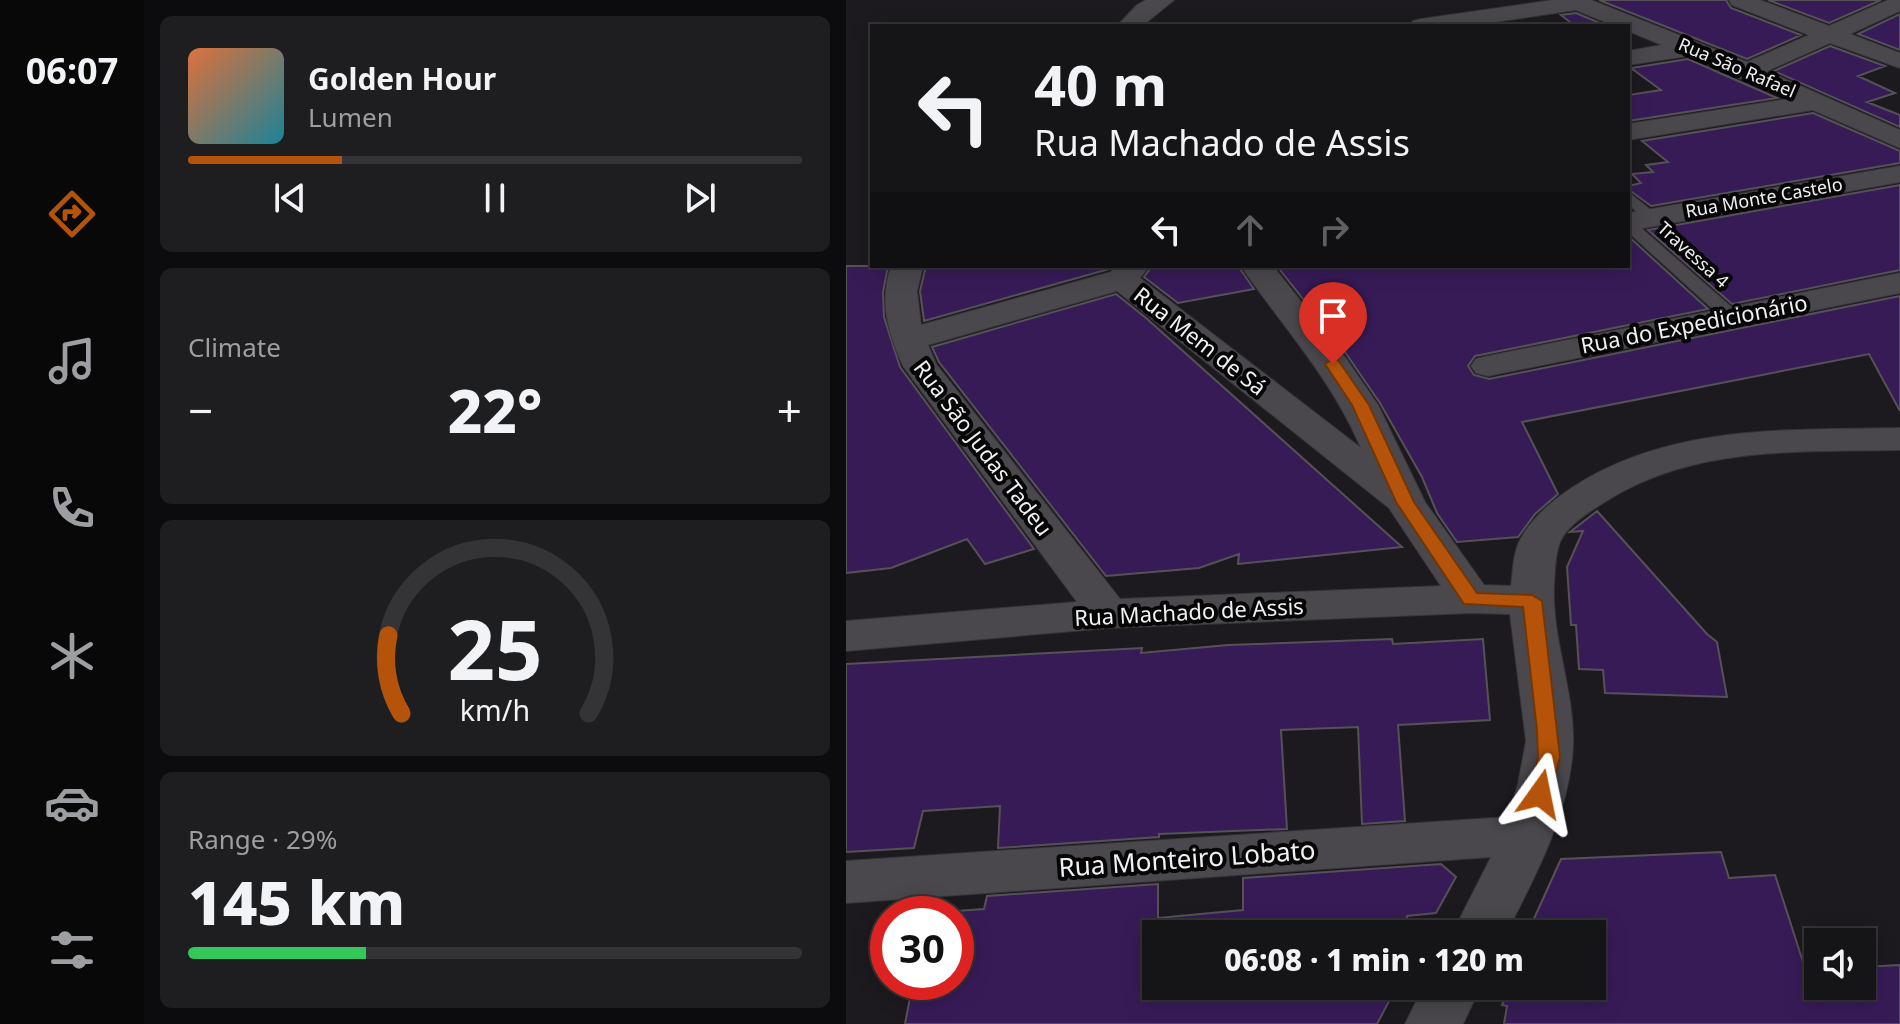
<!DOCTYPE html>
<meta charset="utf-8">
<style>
:root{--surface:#151417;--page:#1e1d20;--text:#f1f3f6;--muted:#9d9ea1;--line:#343336;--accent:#b45309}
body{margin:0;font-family:"Noto Sans",sans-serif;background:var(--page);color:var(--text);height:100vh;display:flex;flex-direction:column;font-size:30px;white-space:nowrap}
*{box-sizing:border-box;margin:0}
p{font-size:26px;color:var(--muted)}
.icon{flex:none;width:44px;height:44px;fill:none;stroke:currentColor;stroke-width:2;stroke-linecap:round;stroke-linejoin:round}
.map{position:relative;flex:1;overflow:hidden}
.sheet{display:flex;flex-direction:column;gap:16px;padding:16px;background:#0c0b0d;width:702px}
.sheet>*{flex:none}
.hud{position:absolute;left:24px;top:24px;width:760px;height:244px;border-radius:0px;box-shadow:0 4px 20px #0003,0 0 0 2px var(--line);background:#151417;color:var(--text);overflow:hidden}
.controls{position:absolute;left:958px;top:928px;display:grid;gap:16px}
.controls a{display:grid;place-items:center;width:72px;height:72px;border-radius:0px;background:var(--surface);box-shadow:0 4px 20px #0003,0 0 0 2px var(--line);font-size:40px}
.speed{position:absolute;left:24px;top:896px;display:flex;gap:16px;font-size:40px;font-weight:700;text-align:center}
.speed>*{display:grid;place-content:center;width:104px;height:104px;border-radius:50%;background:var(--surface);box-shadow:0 4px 20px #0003,0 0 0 2px var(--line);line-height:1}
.speed .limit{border:12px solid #d22;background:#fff;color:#111}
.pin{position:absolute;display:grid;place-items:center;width:68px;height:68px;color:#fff;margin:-82px -34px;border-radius:50% 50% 50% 0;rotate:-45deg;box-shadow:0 0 8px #0007}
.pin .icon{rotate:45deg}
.me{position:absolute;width:88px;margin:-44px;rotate:12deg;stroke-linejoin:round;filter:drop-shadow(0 0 6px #0008)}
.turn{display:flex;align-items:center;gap:28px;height:168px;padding:0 32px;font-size:36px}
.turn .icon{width:104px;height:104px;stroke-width:2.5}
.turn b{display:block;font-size:56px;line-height:68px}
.lanes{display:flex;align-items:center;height:76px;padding:0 32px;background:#0003;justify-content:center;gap:40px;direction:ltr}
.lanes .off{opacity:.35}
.big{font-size:60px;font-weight:800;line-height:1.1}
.sheet .card{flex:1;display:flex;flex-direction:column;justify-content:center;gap:12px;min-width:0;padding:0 28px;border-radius:12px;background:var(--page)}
.sheet .dial{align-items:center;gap:0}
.dial svg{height:208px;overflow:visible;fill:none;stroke:var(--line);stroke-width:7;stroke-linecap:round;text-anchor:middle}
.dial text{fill:var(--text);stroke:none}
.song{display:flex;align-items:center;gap:24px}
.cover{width:96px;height:96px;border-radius:12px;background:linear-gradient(135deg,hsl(20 70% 55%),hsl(190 70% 35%))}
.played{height:8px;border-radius:4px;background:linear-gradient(90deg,var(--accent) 25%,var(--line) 25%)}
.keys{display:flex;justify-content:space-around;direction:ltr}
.heat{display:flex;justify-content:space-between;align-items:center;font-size:44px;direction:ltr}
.charge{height:12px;border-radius:6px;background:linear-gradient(90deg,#34c759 29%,var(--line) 0)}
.trip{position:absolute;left:296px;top:920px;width:464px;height:80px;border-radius:0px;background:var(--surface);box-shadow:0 4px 20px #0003,0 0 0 2px var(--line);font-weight:800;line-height:80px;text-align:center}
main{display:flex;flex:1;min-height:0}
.tab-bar{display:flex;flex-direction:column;width:144px;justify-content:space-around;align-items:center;background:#080809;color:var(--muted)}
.tab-bar .icon{width:56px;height:56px}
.tab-bar .current{color:var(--accent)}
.tab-bar b{font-size:36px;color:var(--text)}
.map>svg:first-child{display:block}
.building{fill:#371b57;stroke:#545257;stroke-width:2}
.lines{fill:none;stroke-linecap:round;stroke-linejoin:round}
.service-casing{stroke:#353438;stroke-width:2}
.minor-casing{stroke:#353438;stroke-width:2}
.service{fill:#4a484d;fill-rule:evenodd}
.minor{fill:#4a484d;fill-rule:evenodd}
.route{fill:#b45309;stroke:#753606;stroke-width:2}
.labels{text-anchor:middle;stroke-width:8;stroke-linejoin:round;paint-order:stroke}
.far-street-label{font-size:18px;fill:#f0eff2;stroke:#060607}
.street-label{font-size:22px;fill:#f0eff2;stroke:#060607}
.near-street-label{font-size:26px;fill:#f0eff2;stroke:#060607}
</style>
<main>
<nav class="tab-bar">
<b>06:07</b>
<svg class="icon current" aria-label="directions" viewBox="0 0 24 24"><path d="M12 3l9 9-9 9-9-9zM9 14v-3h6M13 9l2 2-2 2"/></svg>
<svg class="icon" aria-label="music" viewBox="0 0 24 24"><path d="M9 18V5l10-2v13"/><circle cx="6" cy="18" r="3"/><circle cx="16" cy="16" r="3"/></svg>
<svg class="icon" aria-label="phone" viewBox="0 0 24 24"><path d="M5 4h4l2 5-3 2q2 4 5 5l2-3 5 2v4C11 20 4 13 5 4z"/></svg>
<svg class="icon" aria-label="climate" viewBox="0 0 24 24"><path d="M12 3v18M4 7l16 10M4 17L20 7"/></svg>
<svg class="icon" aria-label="car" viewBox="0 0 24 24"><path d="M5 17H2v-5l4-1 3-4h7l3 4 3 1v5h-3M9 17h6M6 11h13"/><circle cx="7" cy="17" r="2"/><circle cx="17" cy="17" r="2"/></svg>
<svg class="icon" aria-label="filters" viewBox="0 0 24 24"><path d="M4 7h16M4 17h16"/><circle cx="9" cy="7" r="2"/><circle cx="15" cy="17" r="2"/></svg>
</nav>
<section class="sheet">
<div class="card">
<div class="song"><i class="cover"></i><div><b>Golden Hour</b><p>Lumen</p></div></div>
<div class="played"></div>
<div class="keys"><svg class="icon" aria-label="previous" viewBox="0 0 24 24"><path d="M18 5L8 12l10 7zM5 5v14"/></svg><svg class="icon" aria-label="pause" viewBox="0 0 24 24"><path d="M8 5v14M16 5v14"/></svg><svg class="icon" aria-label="next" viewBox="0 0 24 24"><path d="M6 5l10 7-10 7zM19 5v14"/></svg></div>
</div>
<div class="card"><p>Climate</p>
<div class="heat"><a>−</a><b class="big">22°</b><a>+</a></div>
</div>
<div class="card dial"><svg viewBox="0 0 100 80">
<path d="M14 69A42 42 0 1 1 86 69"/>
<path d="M14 69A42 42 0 0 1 9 39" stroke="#b45309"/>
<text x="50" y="56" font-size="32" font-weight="700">25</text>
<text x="50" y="72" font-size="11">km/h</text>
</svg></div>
<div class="card"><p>Range · 29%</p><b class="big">145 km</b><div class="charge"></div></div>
</section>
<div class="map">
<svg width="1054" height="1024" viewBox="0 0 1054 1024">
<rect width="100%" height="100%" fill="#1c1a1f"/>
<!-- building -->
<path class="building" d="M753,0H880L885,8L955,35L901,59Z
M922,0H1035L983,23Z
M730,13L761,26H729L715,15Z
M1054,14V50L1012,34Z
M984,46L1039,66L1012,76L1049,93L1021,102L1054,115V127L928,71Z
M842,59L931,98L782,121V95L815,90L785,68Z
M967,113L1054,151V163L805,206L782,189V186L795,183L786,174L807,172L800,165L822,162L796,141Z
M1054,185V270L886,304L802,230Z
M782,236L862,309L629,356L622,366L628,375L643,379L1054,296V411L1023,354L676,422L712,494L689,514L672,537L611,542L591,513L576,477L534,403L501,355L431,266H782Z
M0,266H42L37,292L38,317L54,367L188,549L139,564L121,539L45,568L0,573Z
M80,266H266L263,269L78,321L74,291Z
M306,266H392L408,289L332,303L298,277Z
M270,294L300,318L556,547L392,564L393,554L353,568L260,576L93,362L86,347Z
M751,511L861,634L871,642L881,697L759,693L757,670L733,669L730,625H725L721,567L737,531L724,532Z
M546,639L547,644L637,639L644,720L552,725L559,821L516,824L512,727L435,730L441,829L313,834V837L152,848L154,806L77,811L68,848L0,852V664L296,648L295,653L382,645Z
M875,852L883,878L929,875L958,965H972V986H1016V967L1054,965V1024H658L661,1006L656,1005L664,986H746V934H681L715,859Z
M595,864L610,877L590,913L561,916V934H310V986H551L531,1024H59L67,982H110V911L138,909L141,896L312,884V918L397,910V878Z"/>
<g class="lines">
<!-- service casing -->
<g class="service-casing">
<path id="service" d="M782,192L811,215V221H801L782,204Z
M782,219L787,221L891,312L893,316L891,320H879L782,232Z"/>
</g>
<!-- minor casing -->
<g class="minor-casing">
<path id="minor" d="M300,0H328L296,26H271L291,5Z
M707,0H745L901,62L963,35L886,5L883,0H914L983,26L1042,0H1054V11L1004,34L1054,53V68L984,43L921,71L1054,130V148L967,110L782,140V124L942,99L842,56L782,65V51L816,45L782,31V26H769L730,10L622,26H563L567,21L575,19Z
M1054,166V182L782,231V213Z
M45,266H77L71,291L75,325L265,272L270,266H303L294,278L515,448C483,375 439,330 395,266H427L499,357L532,405L579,502L638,585L665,586C667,571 667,552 675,538C687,517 707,500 727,487C824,424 943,430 1054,428V450C951,452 843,445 754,505C740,514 721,526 714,542C709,555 709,571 708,584C705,643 733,700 726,759C719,822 688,878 660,934H606L645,857L0,903V861L662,817L672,784L680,741L664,614L625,613L262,628L0,651V621L231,602L57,366C42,333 33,302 45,266ZM271,291L543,508L595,586L274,599L90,364L82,345Z
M1054,273V293L642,376L630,373L625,366L630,359L642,356Z
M578,986H635L617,1024H559Z"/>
</g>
<!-- service -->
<use href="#service" class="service"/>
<!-- minor -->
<use href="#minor" class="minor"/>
</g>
<!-- route -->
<path class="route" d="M487,359L492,360L523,405L568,502L631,593L686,595L696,601L714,757L702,800L694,803L686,800L683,794L692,757L691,730L677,607L618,604L550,502L506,405L479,364Z"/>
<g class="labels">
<!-- far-street labels -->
<g class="far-street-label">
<text transform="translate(891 68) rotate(23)" y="6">Rua São Rafael</text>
<text transform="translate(918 198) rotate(-10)" y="6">Rua Monte Castelo</text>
<text transform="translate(847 255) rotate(42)" y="6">Travessa 4</text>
</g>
<!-- street labels -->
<g class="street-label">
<text transform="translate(848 324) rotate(-11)" y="8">Rua do Expedicionário</text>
<text transform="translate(354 341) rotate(38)" y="8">Rua Mem de Sá</text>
<text transform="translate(137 448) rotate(53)" y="8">Rua São Judas Tadeu</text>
<text transform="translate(343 612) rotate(-3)" y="8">Rua Machado de Assis</text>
</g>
<!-- near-street labels -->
<g class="near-street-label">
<text transform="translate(341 859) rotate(-4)" y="9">Rua Monteiro Lobato</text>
</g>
</g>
</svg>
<div class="controls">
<a><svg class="icon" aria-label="sound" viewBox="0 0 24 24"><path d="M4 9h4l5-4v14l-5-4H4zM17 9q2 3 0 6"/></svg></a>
</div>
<div class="speed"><div class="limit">30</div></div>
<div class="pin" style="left:487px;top:364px;background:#d93025"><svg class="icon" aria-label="arrive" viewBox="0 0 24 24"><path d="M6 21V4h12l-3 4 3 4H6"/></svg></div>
<svg class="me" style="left:694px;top:794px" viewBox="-20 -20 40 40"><path d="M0-17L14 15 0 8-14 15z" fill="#b45309" stroke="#fff" stroke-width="4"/></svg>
<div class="trip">06:08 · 1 min · 120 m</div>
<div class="hud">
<div class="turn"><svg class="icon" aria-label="left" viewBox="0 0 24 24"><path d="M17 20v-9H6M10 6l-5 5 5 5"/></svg><div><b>40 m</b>Rua Machado de Assis</div></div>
<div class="lanes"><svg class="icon" aria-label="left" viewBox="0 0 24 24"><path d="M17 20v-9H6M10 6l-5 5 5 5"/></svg><svg class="icon off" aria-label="ahead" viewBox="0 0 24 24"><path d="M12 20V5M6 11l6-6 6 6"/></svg><svg class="icon off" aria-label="right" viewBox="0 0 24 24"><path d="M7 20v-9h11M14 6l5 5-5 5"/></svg></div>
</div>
</div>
</main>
